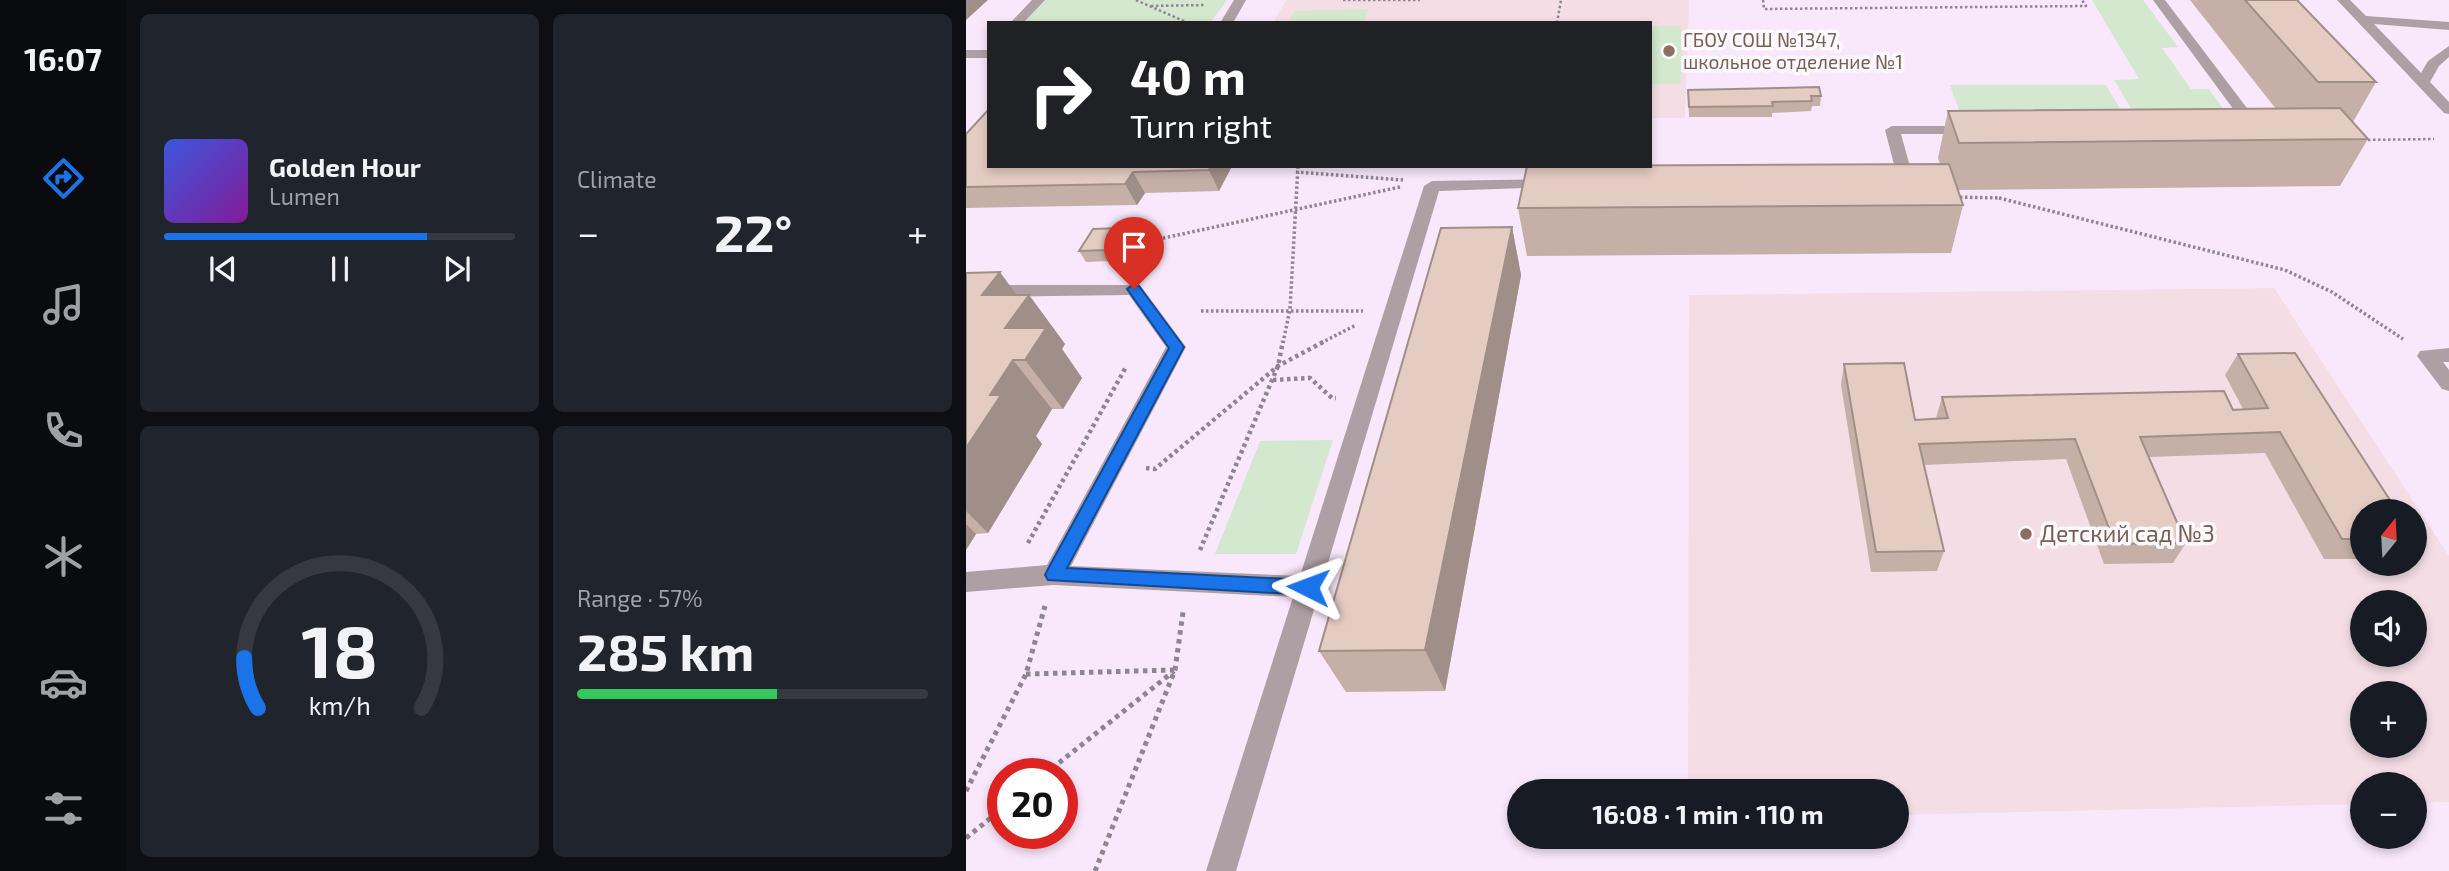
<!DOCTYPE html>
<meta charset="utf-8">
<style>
:root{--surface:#171b24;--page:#20242c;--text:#f1f3f6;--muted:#9ea1a6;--line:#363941;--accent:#1a73e8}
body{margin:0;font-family:"Exo 2",sans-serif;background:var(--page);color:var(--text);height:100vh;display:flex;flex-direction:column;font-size:26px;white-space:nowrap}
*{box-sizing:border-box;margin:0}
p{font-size:23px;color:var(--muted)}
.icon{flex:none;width:38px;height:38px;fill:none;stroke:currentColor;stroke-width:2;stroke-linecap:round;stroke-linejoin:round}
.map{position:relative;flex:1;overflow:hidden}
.details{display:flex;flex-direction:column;gap:14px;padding:14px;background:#0d0f14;width:840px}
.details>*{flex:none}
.top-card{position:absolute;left:21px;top:21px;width:665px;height:147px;border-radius:0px;box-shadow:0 4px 10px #0003;background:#202124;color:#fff;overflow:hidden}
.needle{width:46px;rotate:18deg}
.tools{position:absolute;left:1384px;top:499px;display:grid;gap:14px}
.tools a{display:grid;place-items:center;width:77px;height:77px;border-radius:50%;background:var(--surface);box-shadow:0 4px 10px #0003;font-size:35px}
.speed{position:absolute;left:21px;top:758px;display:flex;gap:14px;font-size:35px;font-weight:700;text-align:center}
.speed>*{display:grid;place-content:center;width:91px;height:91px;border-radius:50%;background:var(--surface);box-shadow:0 4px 10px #0003;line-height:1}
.speed .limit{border:10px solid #d22;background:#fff;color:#111}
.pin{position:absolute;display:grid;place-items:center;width:60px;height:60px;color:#fff;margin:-72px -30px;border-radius:50% 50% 50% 0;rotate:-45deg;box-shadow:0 0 7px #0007}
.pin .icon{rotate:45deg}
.me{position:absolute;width:77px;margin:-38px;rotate:273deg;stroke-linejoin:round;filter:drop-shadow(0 0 5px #0008)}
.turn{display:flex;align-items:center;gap:24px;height:147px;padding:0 28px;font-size:32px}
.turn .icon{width:91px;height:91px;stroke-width:2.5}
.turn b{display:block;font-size:49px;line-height:60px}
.big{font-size:52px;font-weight:700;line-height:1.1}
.details .widget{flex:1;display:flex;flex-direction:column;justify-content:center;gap:10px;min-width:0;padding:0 24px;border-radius:10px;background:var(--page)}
.details .dial{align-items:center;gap:0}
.dial svg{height:182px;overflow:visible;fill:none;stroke:var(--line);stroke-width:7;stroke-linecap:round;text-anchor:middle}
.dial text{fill:var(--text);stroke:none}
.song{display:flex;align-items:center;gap:21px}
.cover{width:84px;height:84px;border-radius:10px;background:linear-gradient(135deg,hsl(230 70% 55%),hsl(290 70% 35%))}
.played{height:7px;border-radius:4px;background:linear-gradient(90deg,var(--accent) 75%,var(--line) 75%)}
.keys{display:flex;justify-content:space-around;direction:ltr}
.heat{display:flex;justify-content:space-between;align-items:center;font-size:38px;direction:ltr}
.charge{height:10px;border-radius:5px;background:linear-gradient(90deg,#34c759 57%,var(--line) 0)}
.details .tiles{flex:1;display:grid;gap:14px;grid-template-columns:repeat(2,1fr)}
.trip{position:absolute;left:541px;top:779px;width:402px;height:70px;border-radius:35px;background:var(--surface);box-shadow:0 4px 10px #0003;font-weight:700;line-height:70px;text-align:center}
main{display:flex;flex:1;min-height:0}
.menu{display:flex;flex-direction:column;width:126px;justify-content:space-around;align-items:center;background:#090b0e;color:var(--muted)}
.menu .icon{width:49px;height:49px}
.menu .selected{color:var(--accent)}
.menu b{font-size:32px;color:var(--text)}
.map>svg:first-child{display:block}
.education{fill:#f5dde6;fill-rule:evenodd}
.green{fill:#d3e8ce}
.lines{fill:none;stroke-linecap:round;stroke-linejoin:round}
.path-far3{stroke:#8f8491;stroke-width:2.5;stroke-dasharray:2.5 2.5;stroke-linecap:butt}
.path-far2{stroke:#8f8491;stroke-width:3.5;stroke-dasharray:2.5 2.5;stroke-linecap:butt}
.path-far1{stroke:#8f8491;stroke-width:4.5;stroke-dasharray:3.5 3.5;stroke-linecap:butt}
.path{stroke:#8f8491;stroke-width:5;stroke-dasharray:4.5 4.5;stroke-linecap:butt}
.minor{fill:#ae9fa4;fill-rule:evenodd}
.wall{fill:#c5afa7}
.shaded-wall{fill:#a08f88}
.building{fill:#e5ccc2;stroke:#a08f88;stroke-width:2}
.route{fill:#1a73e8;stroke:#114b97;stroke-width:2}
.education-dot{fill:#8d6e63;stroke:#fefafe;stroke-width:2.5}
.labels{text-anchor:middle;stroke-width:7;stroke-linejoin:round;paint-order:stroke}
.far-education-label{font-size:19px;fill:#785e54;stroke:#fefafe;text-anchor:start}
.education-label{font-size:23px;fill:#785e54;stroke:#fefafe;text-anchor:start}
</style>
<main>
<nav class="menu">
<b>16:07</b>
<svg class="icon selected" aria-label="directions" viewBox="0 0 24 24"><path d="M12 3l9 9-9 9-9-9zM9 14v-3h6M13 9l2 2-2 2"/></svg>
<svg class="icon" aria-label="music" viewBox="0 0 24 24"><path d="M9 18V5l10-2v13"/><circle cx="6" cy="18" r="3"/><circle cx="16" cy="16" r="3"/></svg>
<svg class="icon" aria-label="phone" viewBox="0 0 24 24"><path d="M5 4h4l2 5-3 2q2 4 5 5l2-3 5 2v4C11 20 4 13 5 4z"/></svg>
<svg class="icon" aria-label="climate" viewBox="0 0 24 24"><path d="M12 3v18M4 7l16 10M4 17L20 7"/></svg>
<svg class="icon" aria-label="car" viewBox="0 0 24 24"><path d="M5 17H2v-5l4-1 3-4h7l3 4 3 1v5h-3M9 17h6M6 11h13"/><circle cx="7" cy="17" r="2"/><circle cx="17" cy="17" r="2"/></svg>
<svg class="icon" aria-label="filters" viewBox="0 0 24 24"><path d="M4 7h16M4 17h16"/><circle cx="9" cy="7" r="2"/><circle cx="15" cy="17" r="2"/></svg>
</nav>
<section class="details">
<div class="tiles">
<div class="widget">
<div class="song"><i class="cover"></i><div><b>Golden Hour</b><p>Lumen</p></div></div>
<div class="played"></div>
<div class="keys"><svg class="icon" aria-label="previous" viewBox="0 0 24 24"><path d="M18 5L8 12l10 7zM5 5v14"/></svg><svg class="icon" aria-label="pause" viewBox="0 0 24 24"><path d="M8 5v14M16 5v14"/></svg><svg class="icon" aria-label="next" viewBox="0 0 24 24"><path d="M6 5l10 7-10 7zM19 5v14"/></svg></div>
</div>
<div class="widget"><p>Climate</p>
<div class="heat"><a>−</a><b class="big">22°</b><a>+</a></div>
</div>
<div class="widget dial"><svg viewBox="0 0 100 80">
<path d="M14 69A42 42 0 1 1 86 69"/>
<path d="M14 69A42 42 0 0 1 8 47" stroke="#1a73e8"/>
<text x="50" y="56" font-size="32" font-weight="700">18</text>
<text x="50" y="72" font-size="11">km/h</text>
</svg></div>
<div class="widget"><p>Range · 57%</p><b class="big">285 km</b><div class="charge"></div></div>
</div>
</section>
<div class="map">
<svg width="1483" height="871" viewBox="0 0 1483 871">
<rect width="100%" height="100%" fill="#f9e8fb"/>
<!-- education -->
<path class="education" d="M320,0H723L719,118H684V23H307Z
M1308,288L1483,556V802L1449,803V784H1396V804L931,815V791H722L723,295ZM1396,511H1449V564H1396ZM1396,602H1449V654H1396ZM1396,693H1449V746H1396Z"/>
<!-- green -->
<path class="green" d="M77,0H261L244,23H55Z
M1126,0H1177L1212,47L1196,48L1225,89H1243L1260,113H1168L1148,80L1173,79Z
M403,9L397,23H322L328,11Z
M684,26H715V84H684Z
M984,85H1140L1160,119H996Z
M367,440L330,554H249L294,441Z"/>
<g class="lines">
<!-- path-far3 -->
<path class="path-far3" d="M170,0L222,23
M377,0H454
M797,0L798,9L1120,6L1116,0
M185,6L240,5
M591,23L595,0
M1397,140L1468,139"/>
<!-- path-far2 -->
<path class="path-far2" d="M330,172L437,180
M989,197L1035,198
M1033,198L1319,270L1366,292L1437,339
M158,263L170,244L434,187
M235,311H397
M317,343L324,309L332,166
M355,343L390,325"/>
<!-- path-far1 -->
<path class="path-far1" d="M307,380L344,378L366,398H370
M180,468L189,469L312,366L359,341
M62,543L160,367
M234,550L312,366L317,341"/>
<!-- path -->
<path class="path" d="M60,674L208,670
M79,774L208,671
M0,791L60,674L79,606
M0,838L37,808
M129,871L209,670L217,612"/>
<!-- minor -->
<path class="minor" d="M66,0H79L57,23H44Z
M268,0H280L267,23H254Z
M1187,0H1199L1293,124L1295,127L1293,130H1280L1279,125Z
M1371,0H1384L1400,16L1483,22V30L1408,24L1455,73L1462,61L1483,46V57L1473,66L1464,82L1483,102V114L1478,113Z
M0,50H23V58H0Z
M926,126H1004L1011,130L1004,134H935L948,181L946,184L932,186L924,181L931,176L919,130Z
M585,179L593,184L591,187L473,191L270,871H240L327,597L88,585L0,592V572L81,565L200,347L163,295L0,297V285H174L220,347L105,566L334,576L458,186L466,181Z
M1483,348V362H1477L1483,370V391L1476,389L1451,356L1454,351Z"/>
</g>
<!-- wall -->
<path class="wall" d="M1224,0H1331L1410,82L1387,122L1402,139L1374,186L992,190L997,205L985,253L561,256L552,208L974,164L972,158L982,111L1310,109Z
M722,90L855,96L854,106H846L845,111L806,113V117H723Z
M0,134L23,166H266L253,191L179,193L171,205L0,208Z
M546,227L555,275L479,691L380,692L353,651Z
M154,228L160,239L147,261L120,262L113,251Z
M0,273L50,295H63L99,344L96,349L116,378L97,409H86L70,436L76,444L22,533L10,534L0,550Z
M1272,354L1396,511V559H1358L1299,453L1183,457L1220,543L1207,563L1138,564L1100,459L958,465L978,551L971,571L905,572L875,385L878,364L949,420L970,418L976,397L1277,409L1259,375Z"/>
<!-- shaded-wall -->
<path class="shaded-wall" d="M0,0H22L0,20Z
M245,166H266L253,191L243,170Z
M167,172L179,193L171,205L159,184Z
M546,227L555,275L479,691L459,650Z
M154,228L160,239L147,261L140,250Z
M34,272L57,304L63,295L99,344L96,349L116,378L97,409L59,360L16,295Z
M47,360L86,409L70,436L76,444L22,533L0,511V448L24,395Z
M0,524L10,534L0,550Z"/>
<!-- building -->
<path class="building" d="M1279,0H1331L1410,82H1352Z
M853,87L855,96H845L846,101L806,102L807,106L723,107L722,90Z
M1374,108L1402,139L993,143L982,111Z
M23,109V166H245L243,170L167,172L159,184L0,187V134Z
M983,164L997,205L552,208L561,166Z
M546,227L459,650L353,651L475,228Z
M154,228L140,250L113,251L127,229Z
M34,272L16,295H63L39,328H80L59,360H47L24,395H35L0,448V273Z
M1329,353L1431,511H1396V539H1376L1314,432L1174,437L1220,543L1149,544L1109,439L953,444L978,551L910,552L878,364L938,363L949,420L982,418L976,397L1258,391L1267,410L1302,408L1272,354Z"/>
<!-- route -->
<path class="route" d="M168,284L173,286L218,347L101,568L342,580L348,582L351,587L348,593L342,595L82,580L79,575L82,569L203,348L161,289Z"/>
<!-- markers -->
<g class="education-dot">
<circle cx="703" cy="51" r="7"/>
<circle cx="1060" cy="534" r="7"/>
</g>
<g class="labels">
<!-- far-education labels -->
<g class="far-education-label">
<text x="717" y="47">ГБОУ СОШ №1347,<tspan x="717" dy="22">школьное отделение №1</tspan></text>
</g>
<!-- education labels -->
<g class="education-label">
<text x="1074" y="542">Детский сад №3</text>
</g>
</g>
</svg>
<div class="tools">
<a><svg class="needle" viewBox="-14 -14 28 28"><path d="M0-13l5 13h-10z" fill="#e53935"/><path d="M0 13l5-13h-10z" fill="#9ea1a6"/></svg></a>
<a><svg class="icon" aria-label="sound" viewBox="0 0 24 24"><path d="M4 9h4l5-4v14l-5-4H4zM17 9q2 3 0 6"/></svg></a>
<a>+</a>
<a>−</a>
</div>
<div class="speed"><div class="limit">20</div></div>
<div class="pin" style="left:168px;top:289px;background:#d93025"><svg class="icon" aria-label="arrive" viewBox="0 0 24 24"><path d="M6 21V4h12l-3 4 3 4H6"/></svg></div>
<svg class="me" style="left:342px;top:587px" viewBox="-20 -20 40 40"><path d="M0-17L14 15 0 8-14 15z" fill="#1a73e8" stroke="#fff" stroke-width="4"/></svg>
<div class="trip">16:08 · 1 min · 110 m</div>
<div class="top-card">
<div class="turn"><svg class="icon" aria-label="right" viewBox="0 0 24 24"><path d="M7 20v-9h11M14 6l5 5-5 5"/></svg><div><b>40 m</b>Turn right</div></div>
</div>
</div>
</main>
